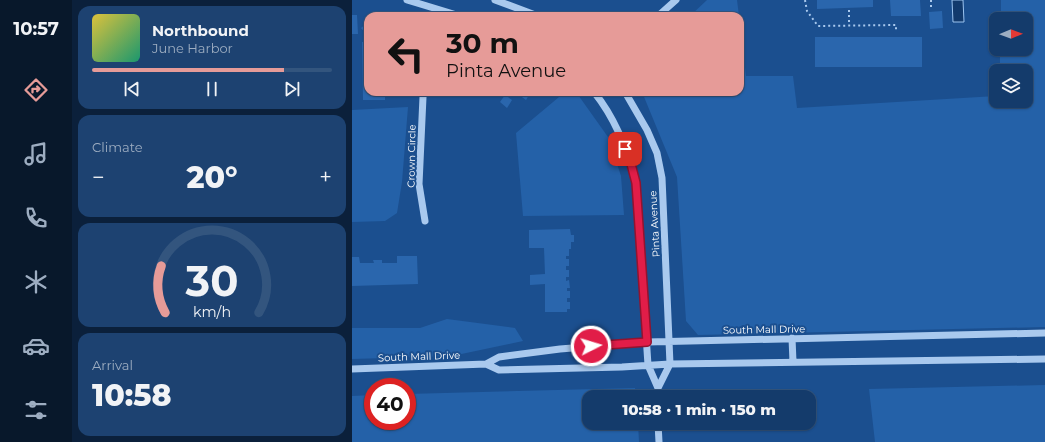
<!DOCTYPE html>
<meta charset="utf-8">
<style>
:root{--surface:#143b6b;--page:#1d4271;--text:#f1f3f6;--muted:#9dadc1;--line:#33557e;--accent:#e69b98}
body{margin:0;font-family:Montserrat,sans-serif;background:var(--page);color:var(--text);height:100vh;display:flex;flex-direction:column;font-size:15px;white-space:nowrap}
*{box-sizing:border-box;margin:0}
p{font-size:13px;color:var(--muted)}
.icon{flex:none;width:22px;height:22px;fill:none;stroke:currentColor;stroke-width:2;stroke-linecap:round;stroke-linejoin:round}
.map{position:relative;flex:1;overflow:hidden}
.sheet{display:flex;flex-direction:column;gap:6px;padding:6px;background:#0b203b;width:280px}
.sheet>*{flex:none}
.guide{position:absolute;left:12px;top:12px;width:380px;height:84px;border-radius:12px;box-shadow:0 1px 3px #0004,0 0 0 1px var(--line);background:#e69b98;color:#111;overflow:hidden}
.needle{width:26px;rotate:89deg}
.buttons{position:absolute;left:637px;top:12px;display:grid;gap:8px}
.buttons a{display:grid;place-items:center;width:44px;height:44px;border-radius:8px;background:var(--surface);box-shadow:0 1px 3px #0004,0 0 0 1px var(--line);font-size:20px}
.speed{position:absolute;left:12px;top:378px;display:flex;gap:8px;font-size:20px;font-weight:700;text-align:center}
.speed>*{display:grid;place-content:center;width:52px;height:52px;border-radius:50%;background:var(--surface);box-shadow:0 1px 3px #0004,0 0 0 1px var(--line);line-height:1}
.speed .limit{border:6px solid #d22;background:#fff;color:#111}
.pin{position:absolute;display:grid;place-items:center;width:34px;height:34px;color:#fff;margin:-17px;border-radius:8px;box-shadow:0 2px 6px #0006}
.me{position:absolute;width:44px;margin:-22px;rotate:85deg;stroke-linejoin:round;filter:drop-shadow(0 0 3px #0008)}
.turn{display:flex;align-items:center;gap:14px;height:84px;padding:0 16px;font-size:18px}
.turn .icon{width:52px;height:52px;stroke-width:2.5}
.turn b{display:block;font-size:28px;line-height:34px}
.big{font-size:30px;font-weight:800;line-height:1.1}
.sheet .tile{flex:1;display:flex;flex-direction:column;justify-content:center;gap:6px;min-width:0;padding:0 14px;border-radius:12px;background:var(--page)}
.sheet .dial{align-items:center;gap:0}
.dial svg{height:104px;overflow:visible;fill:none;stroke:var(--line);stroke-width:7;stroke-linecap:round;text-anchor:middle}
.dial text{fill:var(--text);stroke:none}
.song{display:flex;align-items:center;gap:12px}
.cover{width:48px;height:48px;border-radius:6px;background:linear-gradient(135deg,hsl(50 70% 55%),hsl(160 70% 35%))}
.played{height:4px;border-radius:2px;background:linear-gradient(90deg,var(--accent) 80%,var(--line) 80%)}
.keys{display:flex;justify-content:space-around;direction:ltr}
.heat{display:flex;justify-content:space-between;align-items:center;font-size:22px;direction:ltr}
.trip{position:absolute;left:230px;top:390px;width:234px;height:40px;border-radius:12px;background:var(--surface);box-shadow:0 1px 3px #0004,0 0 0 1px var(--line);font-weight:800;line-height:40px;text-align:center}
main{display:flex;flex:1;min-height:0}
.tabs{display:flex;flex-direction:column;width:72px;justify-content:space-around;align-items:center;background:#08182b;color:var(--muted)}
.tabs .icon{width:28px;height:28px}
.tabs .active{color:var(--accent)}
.tabs b{font-size:18px;color:var(--text)}
.map>svg:first-child{display:block}
.green{fill:#2461a8}
.water{fill:#123a6d;stroke:#9cc4f0}
.building{fill:#2a66ad}
.lines{fill:none;stroke-linecap:round;stroke-linejoin:round}
.path{stroke:#a9c9ee;stroke-width:2;stroke-dasharray:2 3;stroke-linecap:butt}
.minor{stroke:#a9c9ee;stroke-width:7}
.route-casing{stroke:#92132f;stroke-width:10}
.route{stroke:#e11d48;stroke-width:7}
.labels{text-anchor:middle;stroke-width:4;stroke-linejoin:round;paint-order:stroke}
.street-label{font-size:10px;fill:#fff;stroke:#1b4f8f}
</style>
<main>
<nav class="tabs">
<b>10:57</b>
<svg class="icon active" aria-label="directions" viewBox="0 0 24 24"><path d="M12 3l9 9-9 9-9-9zM9 14v-3h6M13 9l2 2-2 2"/></svg>
<svg class="icon" aria-label="music" viewBox="0 0 24 24"><path d="M9 18V5l10-2v13"/><circle cx="6" cy="18" r="3"/><circle cx="16" cy="16" r="3"/></svg>
<svg class="icon" aria-label="phone" viewBox="0 0 24 24"><path d="M5 4h4l2 5-3 2q2 4 5 5l2-3 5 2v4C11 20 4 13 5 4z"/></svg>
<svg class="icon" aria-label="climate" viewBox="0 0 24 24"><path d="M12 3v18M4 7l16 10M4 17L20 7"/></svg>
<svg class="icon" aria-label="car" viewBox="0 0 24 24"><path d="M5 17H2v-5l4-1 3-4h7l3 4 3 1v5h-3M9 17h6M6 11h13"/><circle cx="7" cy="17" r="2"/><circle cx="17" cy="17" r="2"/></svg>
<svg class="icon" aria-label="filters" viewBox="0 0 24 24"><path d="M4 7h16M4 17h16"/><circle cx="9" cy="7" r="2"/><circle cx="15" cy="17" r="2"/></svg>
</nav>
<section class="sheet">
<div class="tile">
<div class="song"><i class="cover"></i><div><b>Northbound</b><p>June Harbor</p></div></div>
<div class="played"></div>
<div class="keys"><svg class="icon" aria-label="previous" viewBox="0 0 24 24"><path d="M18 5L8 12l10 7zM5 5v14"/></svg><svg class="icon" aria-label="pause" viewBox="0 0 24 24"><path d="M8 5v14M16 5v14"/></svg><svg class="icon" aria-label="next" viewBox="0 0 24 24"><path d="M6 5l10 7-10 7zM19 5v14"/></svg></div>
</div>
<div class="tile"><p>Climate</p>
<div class="heat"><a>−</a><b class="big">20°</b><a>+</a></div>
</div>
<div class="tile dial"><svg viewBox="0 0 100 80">
<path d="M14 69A42 42 0 1 1 86 69"/>
<path d="M14 69A42 42 0 0 1 11 33" stroke="#e69b98"/>
<text x="50" y="56" font-size="32" font-weight="700">30</text>
<text x="50" y="72" font-size="11">km/h</text>
</svg></div>
<div class="tile"><p>Arrival</p><b class="big">10:58</b></div>
</section>
<div class="map">
<svg width="693" height="442" viewBox="0 0 693 442">
<rect width="100%" height="100%" fill="#1b4f8f"/>
<!-- green -->
<path class="green" d="M355,0H385L387,16H338Z
M649,0H693V327L346,335L334,321L325,177L290,92H388V23L394,76H441L445,108L644,96V101H674V71H648V49H674V19H649Z
M213,92H224L256,137L269,176L272,215L171,216L164,133Z
M56,107L50,182L45,213L33,221L0,222V110Z
M95,319L163,328L171,341L100,356L0,359V328H68Z
M693,385V442H523L517,389Z
M283,388L284,397H237V423H286L287,442H0V396L21,395V421H55V394Z"/>
<!-- water -->
<path class="water" d="M600,0H611L612,22H601Z"/>
<!-- building -->
<path class="building" d="M465,0H521V7L465,9Z
M538,0H568L569,16H539Z
M590,11L591,28L578,29L577,12Z
M0,15H5L6,34H0Z
M16,22V36L9,28Z
M463,37H570V67H463Z
M10,42H16V92H33V100H11Z
M163,92H179L174,100Z
M153,95L160,100L155,108L148,102Z
M218,229L219,235H222V242H219V249H217V256H214V259H217V266H214V270H217V277H214V281L217,280L218,288H215V291H218V298H215V302H218V309H215V312H193V284L178,285V275L193,274L192,248H177V230Z
M45,256H65L66,284L0,286V257H7L8,263H22L21,260H30V263H45Z"/>
<g class="lines">
<!-- path -->
<path class="path" d="M453,0L455,11L466,26L544,25V30
M579,0V9
M497,10V25"/>
<!-- minor -->
<path class="minor" d="M55,0L108,16
M143,0L186,16
M306,16L324,0
M72,92L71,97L67,184L73,221
M242,92C263,118 276,151 284,183L296,365L306,388V397
M273,92L295,130L305,153L310,178L318,364L306,388
M440,338L441,362
M134,364L147,357L208,349L295,342L693,333
M0,369L134,364L147,370L270,367L318,364L693,359
M306,423L307,442"/>
</g>
<g class="lines">
<!-- route casing -->
<g class="route-casing">
<path id="route" d="M239,346L295,342L284,183L278,160L273,149"/>
</g>
<!-- route -->
<use href="#route" class="route"/>
</g>
<g class="labels">
<!-- street labels -->
<g class="street-label">
<text transform="translate(59 156) rotate(-89)" y="4">Crown Circle</text>
<text transform="translate(302 224) rotate(-93)" y="4">Pinta Avenue</text>
<text transform="translate(412 329) rotate(-1)" y="4">South Mall Drive</text>
<text transform="translate(67 356) rotate(-2)" y="4">South Mall Drive</text>
</g>
</g>
</svg>
<div class="buttons">
<a><svg class="needle" viewBox="-14 -14 28 28"><path d="M0-13l5 13h-10z" fill="#e53935"/><path d="M0 13l5-13h-10z" fill="#9dadc1"/></svg></a>
<a><svg class="icon" aria-label="layers" viewBox="0 0 24 24"><path d="M12 4l9 5-9 5-9-5zM3 14l9 5 9-5"/></svg></a>
</div>
<div class="speed"><div class="limit">40</div></div>
<div class="pin" style="left:273px;top:149px;background:#d93025"><svg class="icon" aria-label="arrive" viewBox="0 0 24 24"><path d="M6 21V4h12l-3 4 3 4H6"/></svg></div>
<svg class="me" style="left:239px;top:346px" viewBox="-20 -20 40 40"><circle r="17" fill="#e11d48" stroke="#fff" stroke-width="3"/><path d="M0-11L8 9 0 5-8 9z" fill="#fff"/></svg>
<div class="trip">10:58 · 1 min · 150 m</div>
<div class="guide">
<div class="turn"><svg class="icon" aria-label="left" viewBox="0 0 24 24"><path d="M17 20v-9H6M10 6l-5 5 5 5"/></svg><div><b>30 m</b>Pinta Avenue</div></div>
</div>
</div>
</main>
